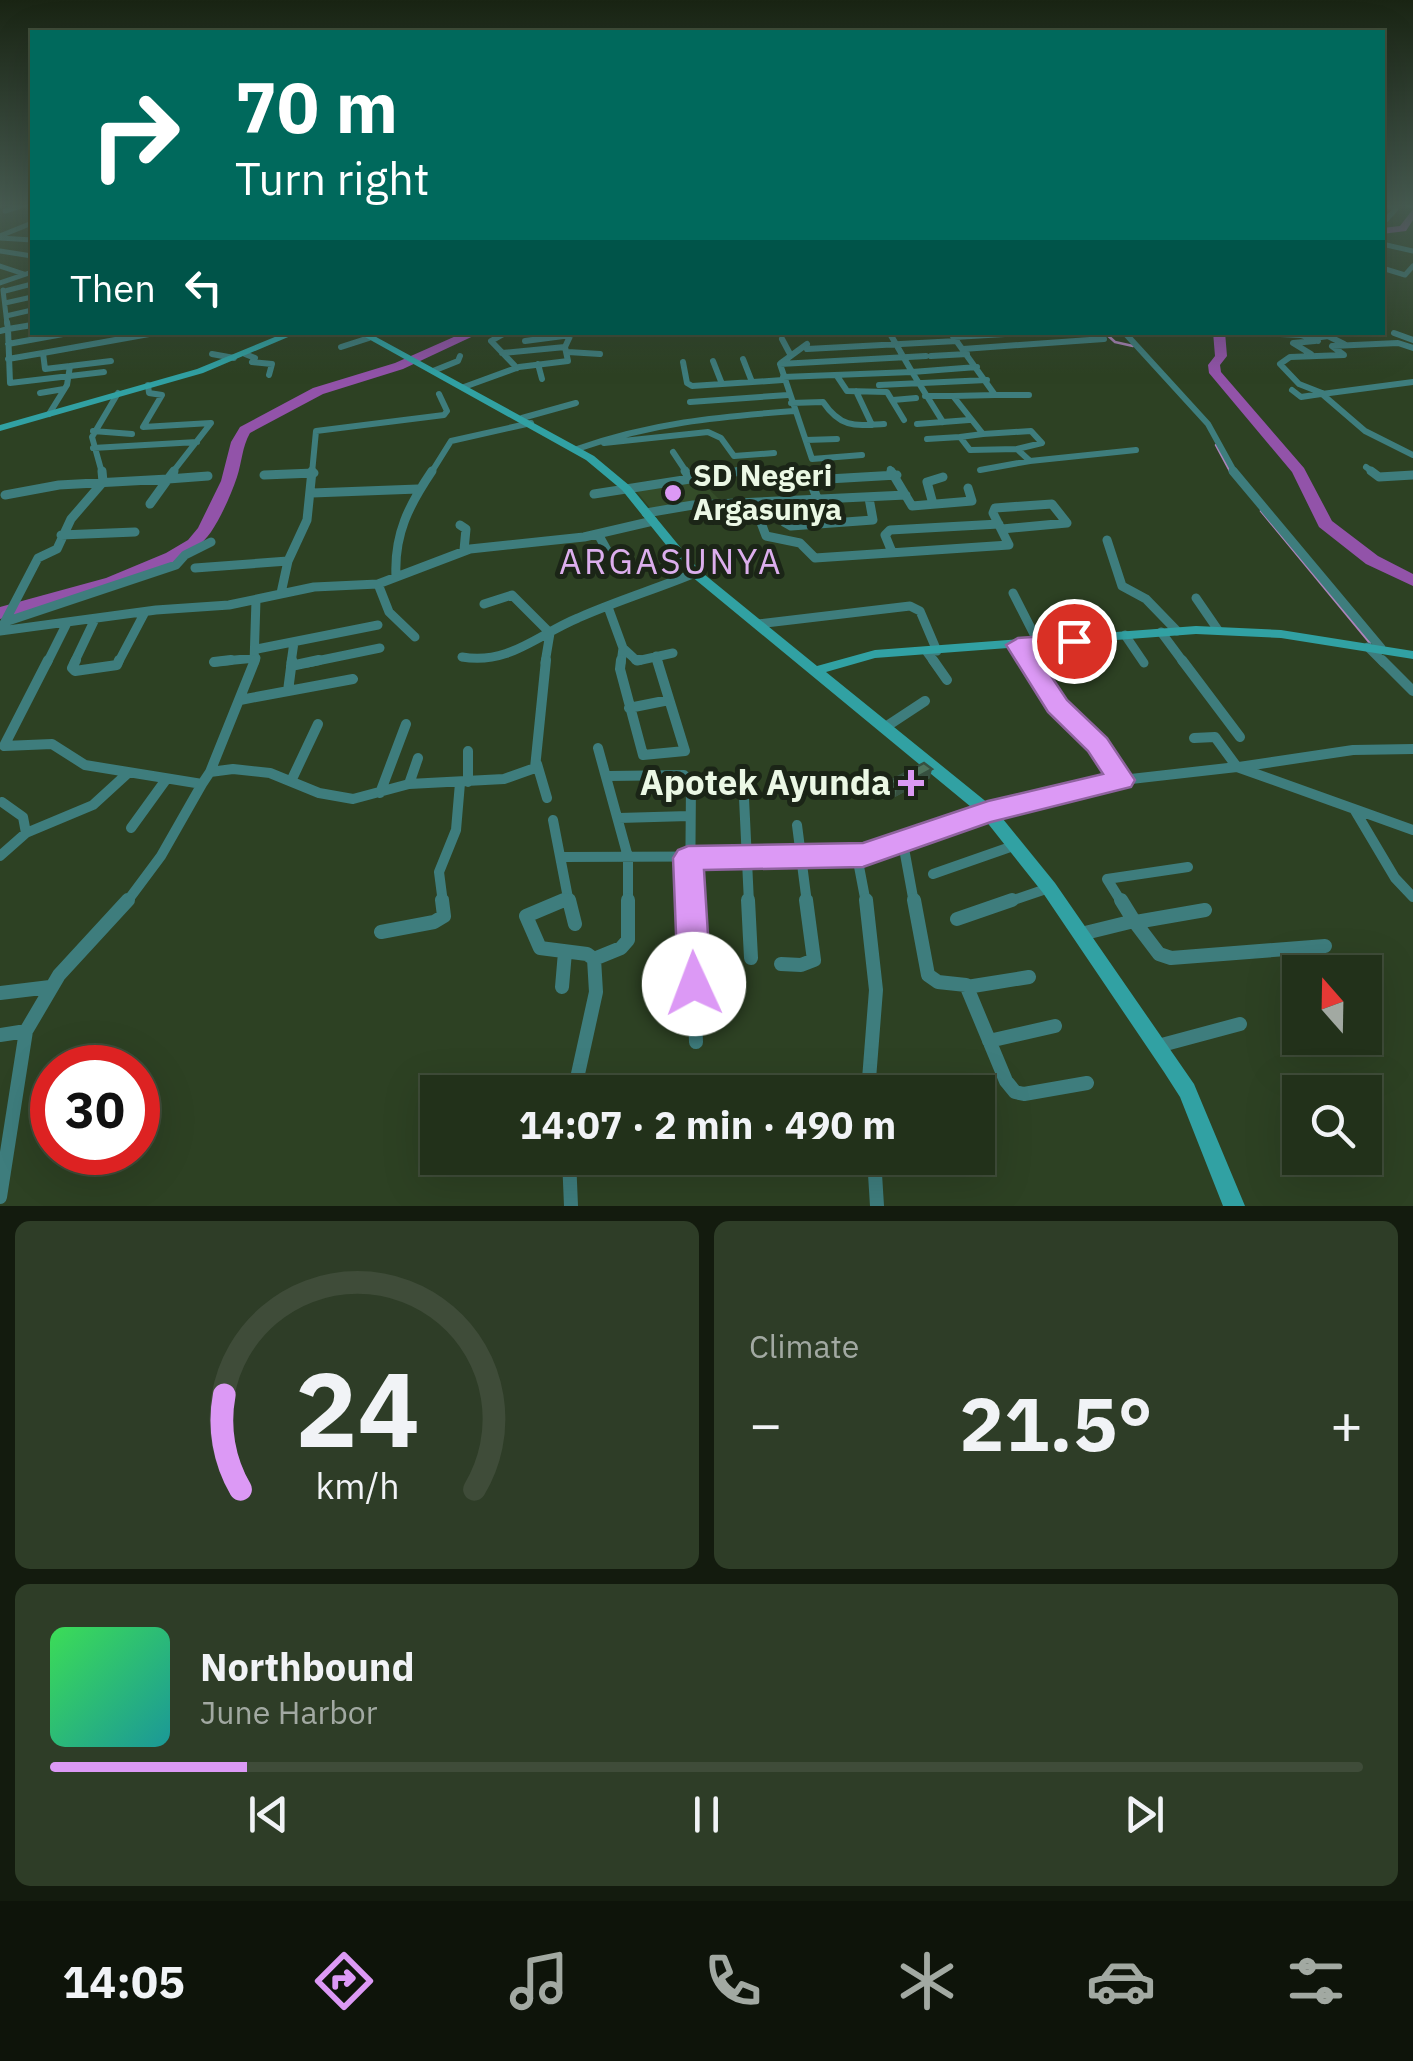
<!DOCTYPE html>
<meta charset="utf-8">
<style>
:root{--surface:#22311a;--page:#2e3d27;--text:#f1f3f6;--muted:#a2a9a2;--line:#3f4c39;--accent:#dc99f5}
body{margin:0;font-family:"IBM Plex Sans",sans-serif;background:var(--page);color:var(--text);height:100vh;display:flex;flex-direction:column;font-size:38px;white-space:nowrap}
*{box-sizing:border-box;margin:0}
p{font-size:32px;color:var(--muted)}
.icon{flex:none;width:55px;height:55px;fill:none;stroke:currentColor;stroke-width:2;stroke-linecap:round;stroke-linejoin:round}
.map{position:relative;height:1206px;overflow:hidden}
.drawer{display:flex;flex-direction:column;gap:15px;padding:15px;background:#131b0e;flex:1}
.drawer>*{flex:none}
.top-card{position:absolute;left:30px;top:30px;width:1355px;height:305px;border-radius:0px;box-shadow:0 10px 40px #0002,0 0 0 2px var(--line);background:#00695c;color:#fff;overflow:hidden}
.needle{width:65px;rotate:340deg}
.tools{position:absolute;left:1282px;top:955px;display:grid;gap:20px}
.tools a{display:grid;place-items:center;width:100px;height:100px;border-radius:0px;background:var(--surface);box-shadow:0 10px 40px #0002,0 0 0 2px var(--line);font-size:50px}
.speed{position:absolute;left:30px;top:1045px;display:flex;gap:20px;font-size:50px;font-weight:700;text-align:center}
.speed>*{display:grid;place-content:center;width:130px;height:130px;border-radius:50%;background:var(--surface);box-shadow:0 10px 40px #0002,0 0 0 2px var(--line);line-height:1}
.speed .limit{border:15px solid #d22;background:#fff;color:#111}
.pin{position:absolute;display:grid;place-items:center;width:85px;height:85px;color:#fff;margin:-42px;border:5px solid #fff;border-radius:50%;box-shadow:0 2px 10px #0007}
.me{position:absolute;width:110px;margin:-55px;rotate:358deg;stroke-linejoin:round;filter:drop-shadow(0 0 8px #0008)}
.turn{display:flex;align-items:center;gap:35px;height:210px;padding:0 40px;font-size:45px}
.turn .icon{width:130px;height:130px;stroke-width:2.5}
.turn b{display:block;font-size:70px;line-height:85px}
.then{display:flex;align-items:center;height:95px;padding:0 40px;background:#0003;gap:20px;font-size:38px}
.big{font-size:75px;font-weight:700;line-height:1.1}
.drawer .tile{flex:1;display:flex;flex-direction:column;justify-content:center;gap:15px;min-width:0;padding:0 35px;border-radius:15px;background:var(--page)}
.drawer .dial{align-items:center;gap:0}
.dial svg{height:260px;overflow:visible;fill:none;stroke:var(--line);stroke-width:7;stroke-linecap:round;text-anchor:middle}
.dial text{fill:var(--text);stroke:none}
.song{display:flex;align-items:center;gap:30px}
.cover{width:120px;height:120px;border-radius:15px;background:linear-gradient(135deg,hsl(130 70% 55%),hsl(180 70% 35%))}
.played{height:10px;border-radius:5px;background:linear-gradient(90deg,var(--accent) 15%,var(--line) 15%)}
.keys{display:flex;justify-content:space-around;direction:ltr}
.heat{display:flex;justify-content:space-between;align-items:center;font-size:55px;direction:ltr}
.drawer .tiles{flex:1;display:grid;gap:15px;grid-template-columns:1fr 1fr}
.tile:last-child{grid-column:span 2}
.trip{position:absolute;left:420px;top:1075px;width:575px;height:100px;border-radius:0px;background:var(--surface);box-shadow:0 10px 40px #0002,0 0 0 2px var(--line);font-weight:700;line-height:100px;text-align:center}
.dock{display:flex;height:160px;justify-content:space-around;align-items:center;background:#0e140a;color:var(--muted)}
.dock .icon{width:70px;height:70px}
.dock .selected{color:var(--accent)}
.dock b{font-size:45px;color:var(--text)}
.map>svg:first-child{display:block}
.built{fill:#344c29}
.lines{fill:none;stroke-linecap:round;stroke-linejoin:round}
.stream{stroke:#ad84bb;stroke-width:2.5}
.river{fill:#9253a9;fill-rule:evenodd}
.street-far4{stroke:#3e7d7d;stroke-width:5}
.street-far3{stroke:#3e7d7d;stroke-width:6}
.street-far2{stroke:#3e7d7d;stroke-width:9}
.street-far1{stroke:#3e7d7d;stroke-width:10}
.street{stroke:#3e7d7d;stroke-width:14}
.secondary{fill:#31a1a3;fill-rule:evenodd}
.wall{fill:#43634f}
.shaded-wall{fill:#375040}
.building{fill:#4e735c;stroke:#375040;stroke-width:2.5}
.route{fill:#dc99f5;stroke:#8f639f;stroke-width:2.5}
.poi-dot{fill:#dc99f5;stroke:#1b2517;stroke-width:4}
.labels{text-anchor:middle;stroke-width:10;stroke-linejoin:round;paint-order:stroke}
.poi-label{font-size:30px;font-weight:bold;fill:#ebf8e5;stroke:#1b2517;text-anchor:start}
.quarter-label{font-size:35px;letter-spacing:2.5px;fill:#dcaeed;stroke:#1b2517}
.near-poi-label{font-size:35px;font-weight:bold;fill:#ebf8e5;stroke:#1b2517;text-anchor:end}
</style>
<div class="map">
<svg width="1413" height="1206" viewBox="0 0 1413 1206">
<rect width="100%" height="100%" fill="#2d4123"/>
<!-- built -->
<path class="built" d="M697,478L719,499L650,508L634,488Z"/>
<g class="lines">
<!-- stream -->
<path class="stream" d="M1104,332L1115,342L1133,346
M1216,445L1231,473
M1261,511L1370,643"/>
<!-- river -->
<path class="river" d="M1413,209V220L1406,231L1382,234V228L1400,226Z
M465,332H482L403,369L323,394L250,433C242,447 242,462 237,477C231,495 221,517 211,532C179,579 54,606 0,619V607L106,578L166,553L188,540L198,528L221,481L231,442L240,427L313,388L395,363Z
M1213,332H1225L1227,356L1220,365L1221,372L1304,468L1332,521L1378,556L1413,574V586L1366,564L1319,527L1292,472L1209,373L1208,365L1215,356Z"/>
<!-- street-far4 -->
<path class="street-far4" d="M1409,205L1413,206
M5,211L24,205
M1382,224L1396,209L1385,205
M0,236L32,223
M0,238L32,240
M1382,244L1413,251
M0,251L32,256
M0,266L24,274
M1382,268L1405,275L1413,266
M0,283L32,272
M3,290L7,324
M5,291L32,284
M5,303L32,297
M6,316L32,310"/>
<!-- street-far3 -->
<path class="street-far3" d="M7,322L8,329L32,325
M0,331L8,329L10,383L104,372
M507,332L491,341L517,368
M950,332L995,395L953,396L983,434L960,437L970,450L1017,449L1030,461L1136,450
M1124,332L1208,424L1235,473
M1241,332L1301,335L1318,341
M829,333L835,332
M857,333L882,332
M1394,333L1413,340
M954,337L1041,332
M1314,338L1328,336L1344,344
M782,339L790,354
M525,341L571,335
M8,344L74,332
M341,347L369,338
M807,349L957,341
M963,349L1104,339L1098,332
M568,352L600,354
M43,353L149,334
M502,353L565,347
M212,354L234,358
M245,354L255,358L252,362L272,364L269,375
M1311,354L1293,343L1315,341
M931,356L967,354
M8,359L43,353L45,369L70,366L67,385L49,414
M743,359L752,382
M713,361L722,384
M683,362L687,383L692,386L783,380
M781,363L807,344
M538,364L542,379
M70,366L111,361
M433,371L458,361L460,356
M837,376L847,391L887,392L904,420
M783,377L912,372L889,332
M1413,382L1322,394L1365,431L1413,455
M148,385L149,393L162,395L143,427L211,423L172,473
M879,385L987,380
M464,387L519,367L568,361L565,347L572,332
M1292,390L1301,397L1321,394
M856,391L872,425
M40,393L64,389
M1322,393L1299,384L1280,364L1290,357L1344,355L1332,346L1398,343L1413,348
M995,395H1029
M925,396H953
M893,400L916,398
M690,402L788,395
M791,403L823,402C841,428 854,426 884,424
M522,418L576,403
M943,422L912,372L977,367
M917,424L969,420
M93,431L132,434
M983,434L1031,431L1042,443L1017,449
M927,439L960,437
M806,440L837,439
M604,443L708,432L721,438L734,456L774,453
M93,448L197,442
M577,449C652,423 715,417 794,411
M673,452L687,473
M862,455L812,459L780,364L926,356
M1366,467L1374,473
M890,469L893,473
M980,470L1030,461
M102,473L92,437L118,393
M302,473H314
M312,473L316,431L444,415L447,411L439,394
M431,473L451,441L531,423
M725,473L747,470"/>
<!-- street-far2 -->
<path class="street-far2" d="M685,471L690,478
M807,471L818,501
M891,471L912,506L972,501L968,488
M1233,471L1381,648
M1371,471L1379,477L1413,475
M264,475L314,473
M811,480L897,475
M312,493L418,489
M594,494L741,471
M5,495L59,485L168,479L174,471
M781,503L784,522L791,526L873,520L869,498
M150,504L168,479L208,476
M754,504L766,536L800,543L815,558L1009,545L993,513L995,508L1052,504L1067,523L1002,529
M933,504L927,482L943,477
M646,513L693,505L906,495
M460,525L466,529L464,550
M598,534L608,552
M61,535L135,532
M1107,540L1122,586L1146,599L1177,631
M892,552L885,535L890,530L999,524
M195,568L288,561
M396,576C394,534 409,505 432,471
M378,584L389,612L415,637
M281,593L288,561L307,520L312,471
M1013,593L1039,644
M1196,598L1218,630
M484,604L512,595L550,633L545,663
M608,607L623,648L621,663
M5,622L176,565L185,555L211,542
M758,624L910,606L920,611L937,651
M0,631L156,610L229,605L314,587L378,584L470,549L584,537L653,521
M0,631L38,558L57,549L71,519L103,482L102,471
M1161,632L1184,663
M1125,635L1144,663
M1018,645L1029,663
M1368,647L1384,663
M623,648L637,661L673,653
M257,649L378,625
M927,652L935,663
M656,656L658,663
M462,657C509,665 537,635 578,618C616,601 656,589 695,573
M214,662L256,658
M47,663L67,623
M74,663L95,619
M118,663L145,612
M254,663L256,600
M291,663L294,642
M307,663L380,648"/>
<!-- street-far1 -->
<path class="street-far1" d="M48,660L4,746L52,744L85,765L202,784L210,772L233,769L270,773L319,793L353,799L409,784L504,779L535,768L546,660
M76,660L72,668L75,671L117,665L119,660
M621,660L620,669L643,755L685,751L657,660
M636,660H640
M933,660L947,680
M1028,660L1057,706L1097,744L1122,780
M1182,660L1240,737
M1382,660L1413,691
M214,662L231,660
M291,666L319,660
M288,691L292,660
M240,700L353,679
M629,708L669,700
M884,728L925,701
M598,748L628,857V903
M468,751V782
M537,764L547,798
M1237,767L1413,830
M1239,767L1353,750L1413,749
M210,772L255,660
M609,776L684,775L691,784L690,903
M292,779L318,724
M409,784L418,758
M380,793L406,724
M744,798L749,903
M2,802L23,817L26,833
M1354,809L1395,878L1413,897
M619,818L689,816
M553,820L569,903
M797,825L807,903
M131,828L165,781
M903,843L914,903
M0,856L26,833L93,805L128,773
M857,856L866,903
M563,857L857,856L1048,796L1122,780L1237,767L1215,737L1194,738
M933,874L1016,845
M126,903L161,856L202,784
M443,903L439,872L456,830L460,783
M558,903L567,899
M1005,903L1049,888
M1122,903L1107,879L1188,867"/>
<!-- street -->
<path class="street" d="M564,900L526,916L540,948L587,954L594,959L596,992L574,1092
M569,900L575,924
M690,900L696,1042
M748,900L751,958
M866,900L876,990L868,1092
M914,900L928,975L938,982L966,985L1006,1081L1015,1092L1024,1094L1087,1083
M1121,900L1134,921
M957,919L1012,900
M1136,922L1205,910
M381,932L434,922L444,916L442,900
M1081,934L1134,921L1159,954L1171,958L1325,946
M594,959L621,948L628,940V900
M781,964L801,965L814,960L806,900
M562,987L565,952
M967,987L1029,977
M0,993L50,987
M0,1035L26,1031
M989,1041L1055,1026
M1158,1046L1240,1024
M569,1158L571,1206
M874,1158L877,1206
M0,1197L26,1031L59,975L128,900"/>
<!-- secondary -->
<path class="secondary" d="M287,332H300L203,373L0,431V425L197,369Z
M356,332H367L594,456L630,486L699,570L817,666L875,650L1196,626L1281,630L1413,651V659L1281,638L1196,634L875,658L826,672L994,808L1055,883L1194,1084L1245,1206H1223L1180,1097L1164,1072L1043,893L982,816L691,576L622,490L586,460Z"/>
</g>
<!-- wall -->
<path class="wall" d="M930,778L895,797L888,790L890,781Z"/>
<!-- shaded-wall -->
<path class="shaded-wall" d="M932,769L930,778L895,797L897,788Z"/>
<!-- building -->
<path class="building" d="M924,763L932,769L897,788L890,781Z"/>
<!-- sky -->
<linearGradient id="sky" x2="0" y2="1"><stop stop-color="#192413"/><stop offset="0.55" stop-color="#465a50"/><stop offset="1" stop-color="#465a50" stop-opacity="0"/></linearGradient>
<rect width="1413" height="374" fill="url(#sky)"/>
<!-- route -->
<path class="route" d="M1074,634L1086,641L1082,647L1035,652L1067,700L1107,738L1135,780L1131,787L991,822L863,867L704,870L711,984L706,994L694,998L683,994L678,984L673,858L678,850L688,846L863,843L988,801L1103,774L1088,751L1048,712L1006,645L1018,638Z"/>
<!-- markers -->
<g class="poi-dot">
<circle cx="673" cy="493" r="10"/>
<path d="M906 768h10v10h10v10h-10v10h-10v-10h-10v-10h10z"/>
</g>
<g class="labels">
<!-- poi labels -->
<g class="poi-label">
<text x="693" y="486">SD Negeri<tspan x="693" dy="34">Argasunya</tspan></text>
</g>
<!-- quarter labels -->
<g class="quarter-label">
<text x="671" y="574">ARGASUNYA</text>
</g>
<!-- near-poi labels -->
<g class="near-poi-label">
<text x="891" y="795">Apotek Ayunda</text>
</g>
</g>
</svg>
<div class="tools">
<a><svg class="needle" viewBox="-14 -14 28 28"><path d="M0-13l5 13h-10z" fill="#e53935"/><path d="M0 13l5-13h-10z" fill="#a2a9a2"/></svg></a>
<a><svg class="icon" aria-label="search" viewBox="0 0 24 24"><circle cx="10" cy="10" r="6"/><path d="M15 15l6 6"/></svg></a>
</div>
<div class="speed"><div class="limit">30</div></div>
<div class="pin" style="left:1074px;top:641px;background:#d93025"><svg class="icon" aria-label="arrive" viewBox="0 0 24 24"><path d="M6 21V4h12l-3 4 3 4H6"/></svg></div>
<svg class="me" style="left:694px;top:984px" viewBox="-20 -20 40 40"><circle r="19" fill="#fff"/><path d="M0-13L10 11 0 6-10 11z" fill="#dc99f5"/></svg>
<div class="trip">14:07 · 2 min · 490 m</div>
<div class="top-card">
<div class="turn"><svg class="icon" aria-label="right" viewBox="0 0 24 24"><path d="M7 20v-9h11M14 6l5 5-5 5"/></svg><div><b>70 m</b>Turn right</div></div>
<div class="then">Then<svg class="icon" aria-label="left" viewBox="0 0 24 24"><path d="M17 20v-9H6M10 6l-5 5 5 5"/></svg></div>
</div>
</div>
<section class="drawer">
<div class="tiles">
<div class="tile dial"><svg viewBox="0 0 100 80">
<path d="M14 69A42 42 0 1 1 86 69"/>
<path d="M14 69A42 42 0 0 1 9 40" stroke="#dc99f5"/>
<text x="50" y="56" font-size="32" font-weight="700">24</text>
<text x="50" y="72" font-size="11">km/h</text>
</svg></div>
<div class="tile"><p>Climate</p>
<div class="heat"><a>−</a><b class="big">21.5°</b><a>+</a></div>
</div>
<div class="tile">
<div class="song"><i class="cover"></i><div><b>Northbound</b><p>June Harbor</p></div></div>
<div class="played"></div>
<div class="keys"><svg class="icon" aria-label="previous" viewBox="0 0 24 24"><path d="M18 5L8 12l10 7zM5 5v14"/></svg><svg class="icon" aria-label="pause" viewBox="0 0 24 24"><path d="M8 5v14M16 5v14"/></svg><svg class="icon" aria-label="next" viewBox="0 0 24 24"><path d="M6 5l10 7-10 7zM19 5v14"/></svg></div>
</div>
</div>
</section>
<nav class="dock">
<b>14:05</b>
<svg class="icon selected" aria-label="directions" viewBox="0 0 24 24"><path d="M12 3l9 9-9 9-9-9zM9 14v-3h6M13 9l2 2-2 2"/></svg>
<svg class="icon" aria-label="music" viewBox="0 0 24 24"><path d="M9 18V5l10-2v13"/><circle cx="6" cy="18" r="3"/><circle cx="16" cy="16" r="3"/></svg>
<svg class="icon" aria-label="phone" viewBox="0 0 24 24"><path d="M5 4h4l2 5-3 2q2 4 5 5l2-3 5 2v4C11 20 4 13 5 4z"/></svg>
<svg class="icon" aria-label="climate" viewBox="0 0 24 24"><path d="M12 3v18M4 7l16 10M4 17L20 7"/></svg>
<svg class="icon" aria-label="car" viewBox="0 0 24 24"><path d="M5 17H2v-5l4-1 3-4h7l3 4 3 1v5h-3M9 17h6M6 11h13"/><circle cx="7" cy="17" r="2"/><circle cx="17" cy="17" r="2"/></svg>
<svg class="icon" aria-label="filters" viewBox="0 0 24 24"><path d="M4 7h16M4 17h16"/><circle cx="9" cy="7" r="2"/><circle cx="15" cy="17" r="2"/></svg>
</nav>
